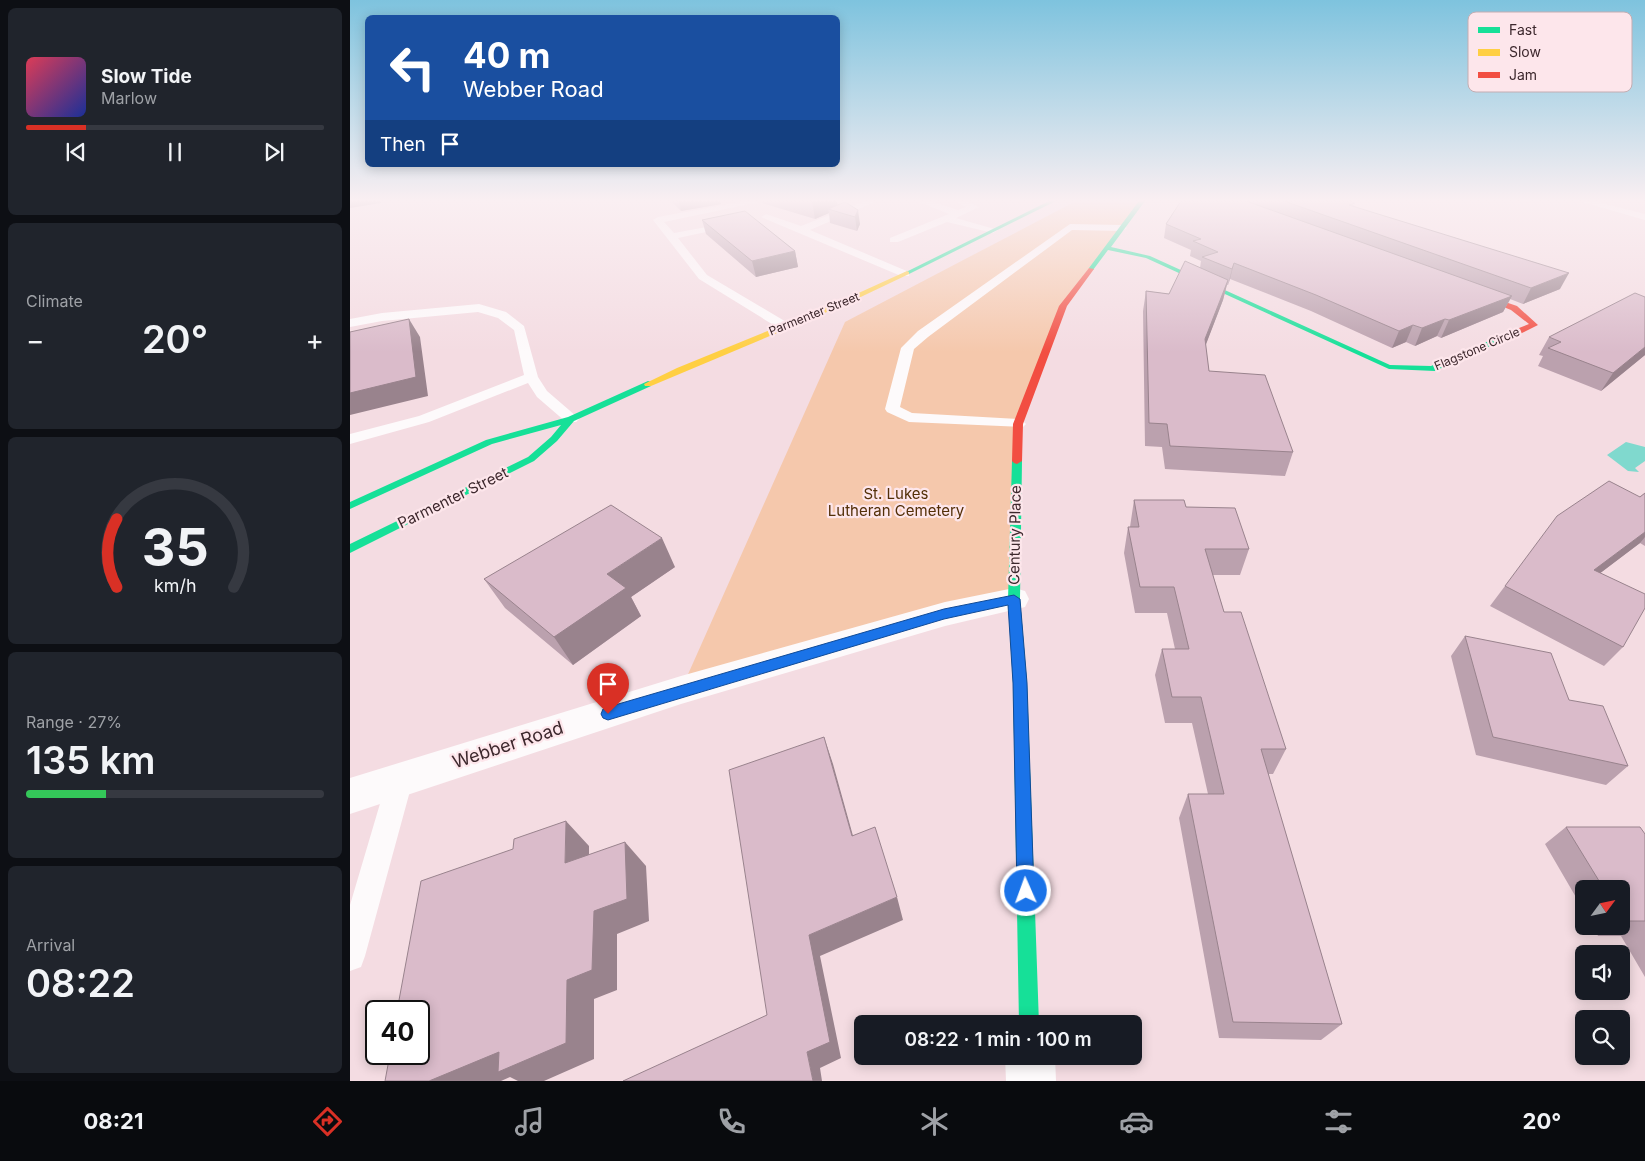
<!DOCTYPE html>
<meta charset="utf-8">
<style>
:root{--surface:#171b24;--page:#20242c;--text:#f1f3f6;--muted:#9ea1a6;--line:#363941;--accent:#d93025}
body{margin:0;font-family:Inter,sans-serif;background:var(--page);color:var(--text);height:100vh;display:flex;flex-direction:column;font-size:19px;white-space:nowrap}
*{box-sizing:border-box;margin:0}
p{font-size:16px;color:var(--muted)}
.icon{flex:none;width:28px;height:28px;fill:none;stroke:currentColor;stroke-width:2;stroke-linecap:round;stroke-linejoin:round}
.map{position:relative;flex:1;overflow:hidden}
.drawer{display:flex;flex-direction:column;gap:8px;padding:8px;background:#0d0f14;width:350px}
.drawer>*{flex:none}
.top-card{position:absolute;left:15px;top:15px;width:475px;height:152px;border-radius:8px;box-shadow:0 2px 12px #0003;background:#1a4fa0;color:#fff;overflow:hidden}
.needle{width:32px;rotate:57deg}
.controls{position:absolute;left:1225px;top:880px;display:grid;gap:10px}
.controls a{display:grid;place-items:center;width:55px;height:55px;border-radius:8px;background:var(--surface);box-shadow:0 2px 12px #0003;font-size:25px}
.speed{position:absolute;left:15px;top:1000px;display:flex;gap:10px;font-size:25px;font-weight:700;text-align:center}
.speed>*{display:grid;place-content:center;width:65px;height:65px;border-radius:50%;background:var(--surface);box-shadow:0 2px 12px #0003;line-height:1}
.speed .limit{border:2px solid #111;border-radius:8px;background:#fff;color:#111}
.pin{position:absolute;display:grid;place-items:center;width:42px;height:42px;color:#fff;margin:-51px -21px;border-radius:50% 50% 50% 0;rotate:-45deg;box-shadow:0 0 5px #0007}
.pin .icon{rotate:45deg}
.me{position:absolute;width:55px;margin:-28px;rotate:358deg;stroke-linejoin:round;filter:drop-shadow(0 0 4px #0008)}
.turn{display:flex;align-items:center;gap:18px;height:105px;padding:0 15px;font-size:22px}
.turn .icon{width:65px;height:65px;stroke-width:2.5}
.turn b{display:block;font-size:35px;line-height:42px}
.then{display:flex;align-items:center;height:48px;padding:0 15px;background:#0003;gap:10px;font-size:19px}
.big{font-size:38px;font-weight:600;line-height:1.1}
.drawer .widget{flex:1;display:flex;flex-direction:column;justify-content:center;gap:8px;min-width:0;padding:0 18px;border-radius:8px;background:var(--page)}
.drawer .dial{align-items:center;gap:0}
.dial svg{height:130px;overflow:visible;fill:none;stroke:var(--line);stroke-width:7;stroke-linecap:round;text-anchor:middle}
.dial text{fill:var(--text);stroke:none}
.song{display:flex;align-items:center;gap:15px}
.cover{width:60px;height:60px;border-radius:8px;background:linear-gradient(135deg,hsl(350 70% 55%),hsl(230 70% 35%))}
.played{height:5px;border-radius:2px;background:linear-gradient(90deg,var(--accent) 20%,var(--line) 20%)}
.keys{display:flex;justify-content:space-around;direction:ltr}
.heat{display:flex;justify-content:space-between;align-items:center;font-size:28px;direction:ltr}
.charge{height:8px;border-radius:4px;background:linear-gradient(90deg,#34c759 27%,var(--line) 0)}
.trip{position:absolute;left:504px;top:1015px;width:288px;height:50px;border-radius:8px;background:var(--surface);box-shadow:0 2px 12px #0003;font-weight:600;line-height:50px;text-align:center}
.tabs{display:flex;height:80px;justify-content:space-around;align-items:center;background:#090b0e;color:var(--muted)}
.tabs .icon{width:35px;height:35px}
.tabs .active{color:var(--accent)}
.tabs b{font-size:22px;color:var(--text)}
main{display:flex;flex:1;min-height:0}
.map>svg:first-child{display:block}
.green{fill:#f5c8ac}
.water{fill:#80d9ce}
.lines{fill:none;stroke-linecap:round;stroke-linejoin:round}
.lane{fill:#fdfafb;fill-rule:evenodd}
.street{fill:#fdfafb;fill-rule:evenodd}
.fast{fill:#16e098;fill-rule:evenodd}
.slow{fill:#ffcf43;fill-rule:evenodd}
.jam{fill:#f24e42;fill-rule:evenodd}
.wall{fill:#bba1ae}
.shaded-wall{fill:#99838d}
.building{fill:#dabbca;stroke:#99838d}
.route{fill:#1a73e8;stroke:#114b97}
.labels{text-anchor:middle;stroke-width:4.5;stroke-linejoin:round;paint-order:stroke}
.far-street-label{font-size:12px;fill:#3d282d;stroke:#fde6eb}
.park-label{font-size:15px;fill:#532f07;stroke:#fde6eb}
.street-label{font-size:15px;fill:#3d282d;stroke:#fde6eb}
.near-street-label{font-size:18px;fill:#3d282d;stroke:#fde6eb}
.key{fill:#fde6eb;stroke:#c3adb2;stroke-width:1}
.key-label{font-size:14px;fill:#3d282d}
</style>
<main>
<section class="drawer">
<div class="widget">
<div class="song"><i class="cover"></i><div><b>Slow Tide</b><p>Marlow</p></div></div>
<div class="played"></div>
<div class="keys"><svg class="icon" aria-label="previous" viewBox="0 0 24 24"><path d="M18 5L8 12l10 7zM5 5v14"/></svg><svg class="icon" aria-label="pause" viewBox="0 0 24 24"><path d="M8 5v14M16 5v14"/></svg><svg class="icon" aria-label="next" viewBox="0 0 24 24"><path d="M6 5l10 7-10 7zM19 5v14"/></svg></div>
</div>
<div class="widget"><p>Climate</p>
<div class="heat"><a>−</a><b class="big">20°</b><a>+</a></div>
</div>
<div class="widget dial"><svg viewBox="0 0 100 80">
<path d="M14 69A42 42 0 1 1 86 69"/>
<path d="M14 69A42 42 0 0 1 14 27" stroke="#d93025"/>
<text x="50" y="56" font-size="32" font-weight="700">35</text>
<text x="50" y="72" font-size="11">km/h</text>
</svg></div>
<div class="widget"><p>Range · 27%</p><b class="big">135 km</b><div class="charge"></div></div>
<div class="widget"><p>Arrival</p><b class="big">08:22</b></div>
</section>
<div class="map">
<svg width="1295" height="1081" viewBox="0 0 1295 1081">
<rect width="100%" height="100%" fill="#f4dce2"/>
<!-- green -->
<path class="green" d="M726,201H792L713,306L668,424L664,599L331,690L495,322Z"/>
<!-- water -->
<path class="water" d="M1276,442L1295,447V461L1285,468L1289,472L1278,471L1257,455Z"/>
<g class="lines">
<!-- lane -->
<path class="lane" d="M395,201H414L314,222L324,233L384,222V226L328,238L357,275L438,323L440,326L438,329H430L349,279L303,220L308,217Z
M515,201H527L460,230L559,272V276H551L411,217L416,214L451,226Z
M567,201H580L608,210L616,207L604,201H617L629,207L606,218L648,230L643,233L597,222L548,242H540V238L599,214Z
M1229,201H1244L1295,214V220Z
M720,224L772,225L777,228L772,231L722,230L578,337L564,349L550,407L562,413L668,419L673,421L676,424L673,427L559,422L537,412L535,409L551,348L568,331Z
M129,304L156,312L174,326L188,377L197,391L226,416L229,419L226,422H216L187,397L178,383L79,422L0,444V434L69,416L174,375L164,330L148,318L128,312L32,321L0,327V319L32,313Z
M50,768L59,772L63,780L15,956L11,967L0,971V905L37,780L41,772Z"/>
<!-- street -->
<path class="street" d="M664,588L675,591L679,599L675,607L595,626L331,704L0,814V778L331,676L595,602Z
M655,1056H705L706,1081H656Z"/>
<!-- fast -->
<path class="fast" d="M699,201H706L559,274L554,273Z
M789,201H795L761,247L800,256L1040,365L1081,366L1164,330L1171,332L1085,371L1039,369L796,258L758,250L743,270H739V268Z
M298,381L301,382V386L224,421L207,441L184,461L0,553V544L178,457L201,437L211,425L142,444L0,509V502L136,440L218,417Z
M667,458L672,461L670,599L677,683L689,1024H669L663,683L658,599L662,461Z"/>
<!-- slow -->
<path class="slow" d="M557,271L559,272V274L496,304L301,386H295L294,384L327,368L491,301Z"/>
<!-- jam -->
<path class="jam" d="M739,268L744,269L717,306L673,424L672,461L667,464L664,463L662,461L663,424L709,306Z
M1119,291H1123L1167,306L1188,325L1170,334H1164V330L1179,324L1161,310L1119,293Z"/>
</g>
<!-- wall -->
<path class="wall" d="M321,201H370L371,204L331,211Z
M412,201H487V205L495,202L510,224L507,231L480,223L479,213L465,219L412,203Z
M831,201H1000L1004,206L1210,289L1173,304L1160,299L1153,312L1091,338L1087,336L1065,346L1056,342L1042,348L961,311L880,279L878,285H877L873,300L855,346L859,371L943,452L935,476L815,469L812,447L795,446L793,311L796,291L819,294L850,268L851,261L840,256L841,250L814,238L816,224Z
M352,220L445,251L448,267L406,277L356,234Z
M1199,337L1295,355L1251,391L1188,366L1193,356L1189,355Z
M1295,493V546L1290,543L1250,573L1273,647L1254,666L1140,606L1155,586Z
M784,500L836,507L899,549L890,575H863L874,612L936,749L923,774H918L992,1024L971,1040L869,1038L829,818L838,794H858L842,723H815L805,675L812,649H825L817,613H785L774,553L778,527H780Z
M325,567L281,597L291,616L223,665L155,608L134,579Z
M1115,636L1219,700L1278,766L1256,785L1126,755L1101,656Z
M1216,827L1295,834V977L1271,936H1248L1243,926H1271V889H1234V911L1195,844Z"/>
<!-- shaded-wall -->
<path class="shaded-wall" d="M0,201H31V203L0,208Z
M329,201H370L371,204L331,211Z
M462,201H487L488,210L478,209L479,213L465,219Z
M508,210L510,224L507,231L505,217Z
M445,251L448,267L406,277L402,261Z
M884,263L880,279L878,285L882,269Z
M1219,273L1210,289L1173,304L1181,288Z
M878,280L873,300L850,360L855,339Z
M1162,296L1153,312L1091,338L1099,320Z
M59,319L70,337L78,396L0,415V393Z
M1095,319L1087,336L1065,346L1072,328Z
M1063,325L1056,342L1042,348L1049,331Z
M1295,347V355L1251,391L1263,373Z
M1295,532V537L1290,543L1228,590L1244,570Z
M312,538L325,567L281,597L291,616L223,665L204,637L257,574Z
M474,737L483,764L510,861L502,836Z
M216,821L239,846V887L215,863Z
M275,842L296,866L299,921L267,934V990L244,999V1059L194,1081H168L160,1077L151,1081H79L217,980L244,911Z
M547,897L553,920L470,956L491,1058L470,1068L472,1081H463L457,1052L459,935Z"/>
<!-- building -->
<path class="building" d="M831,201H896L1162,296L1099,320L1095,319L1072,328L1063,325L1049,331L966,295L884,263L882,269L852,257L868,252L843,241L851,239L816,224Z
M934,201H1000L1005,203L999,205L1219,273L1181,288Z
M495,202L508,210L505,217L478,209Z
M395,211L445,251L402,261L352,220Z
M835,261L878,280L855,339L859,371L915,375L943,452L820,446L817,424L799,423L796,291L819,294Z
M1285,293L1295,297V347L1263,373L1198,348L1211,342L1199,337Z
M59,319L66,377L0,393V332Z
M1259,481L1290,497L1295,493V532L1244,570L1295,594V608L1273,647L1155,586L1207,516Z
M784,500H834L836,507L885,508L899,549H855L874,612H891L936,749H911L992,1024L883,1022L838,794H874L851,697H822L812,649H839L824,587H790L778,527H789Z
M261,505L312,538L257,574L276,588L204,637L134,579Z
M1115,636L1201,653L1219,700L1253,706L1278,766L1143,737Z
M474,737L502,836L525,827L547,897L459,935L480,1042L457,1052L463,1081H273L417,1015L379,770Z
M216,821L215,863L275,842L277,899L244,911L242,970L217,980L216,1043L148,1072L149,1052L79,1081H35L40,1054H69V1011H47L71,881L163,849L164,839Z
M1216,827H1290L1295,834V921H1274L1271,916V889H1254Z"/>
<!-- sky -->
<linearGradient id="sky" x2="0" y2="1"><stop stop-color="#7ec3de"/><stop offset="0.57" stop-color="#faeff2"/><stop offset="1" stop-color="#faeff2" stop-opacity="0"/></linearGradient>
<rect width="1295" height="352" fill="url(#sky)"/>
<!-- route -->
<path class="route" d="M664,595L670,599L677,683L684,891L682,897L676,900L669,897L667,891L663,683L658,605L594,619L258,720L253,718L251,714L253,709L258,707L594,609Z"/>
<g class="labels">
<!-- far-street labels -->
<g class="far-street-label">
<text transform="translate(464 314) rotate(-22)" y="4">Parmenter Street</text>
<text transform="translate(1127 349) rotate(-23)" y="4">Flagstone Circle</text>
</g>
<!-- park labels -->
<g class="park-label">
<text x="546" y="499">St. Lukes<tspan x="546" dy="17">Lutheran Cemetery</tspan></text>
</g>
<!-- street labels -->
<g class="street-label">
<text transform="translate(103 498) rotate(-26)" y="5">Parmenter Street</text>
<text transform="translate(665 535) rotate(-89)" y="5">Century Place</text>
</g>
<!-- near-street labels -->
<g class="near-street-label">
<text transform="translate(158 745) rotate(-18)" y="6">Webber Road</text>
</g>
</g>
<!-- legend -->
<rect x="1118" y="12" width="164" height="80" rx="8" class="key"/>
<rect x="1128" y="27" width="22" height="6" fill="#16e098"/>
<rect x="1128" y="49" width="22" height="7" fill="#ffcf43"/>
<rect x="1128" y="72" width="22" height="6" fill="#f24e42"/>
<g class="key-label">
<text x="1159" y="35">Fast</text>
<text x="1159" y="57">Slow</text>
<text x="1159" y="80">Jam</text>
</g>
</svg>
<div class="controls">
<a><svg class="needle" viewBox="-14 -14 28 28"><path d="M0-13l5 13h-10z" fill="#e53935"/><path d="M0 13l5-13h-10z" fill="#9ea1a6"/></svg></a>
<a><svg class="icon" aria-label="sound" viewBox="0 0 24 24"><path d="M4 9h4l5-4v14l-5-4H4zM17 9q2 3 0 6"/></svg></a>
<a><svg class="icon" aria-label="search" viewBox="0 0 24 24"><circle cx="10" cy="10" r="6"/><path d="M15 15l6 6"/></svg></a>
</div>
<div class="speed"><div class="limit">40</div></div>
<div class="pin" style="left:258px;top:714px;background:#d93025"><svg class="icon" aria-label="arrive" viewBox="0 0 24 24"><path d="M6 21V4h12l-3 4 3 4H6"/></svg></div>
<svg class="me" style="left:676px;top:891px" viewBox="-20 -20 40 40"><circle r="17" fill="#1a73e8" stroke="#fff" stroke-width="3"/><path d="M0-11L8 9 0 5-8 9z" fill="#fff"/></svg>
<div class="trip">08:22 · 1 min · 100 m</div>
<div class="top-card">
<div class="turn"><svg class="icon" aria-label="left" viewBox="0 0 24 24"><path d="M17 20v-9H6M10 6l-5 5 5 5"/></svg><div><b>40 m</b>Webber Road</div></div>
<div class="then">Then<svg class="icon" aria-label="arrive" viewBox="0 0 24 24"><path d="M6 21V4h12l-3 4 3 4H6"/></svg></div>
</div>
</div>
</main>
<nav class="tabs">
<b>08:21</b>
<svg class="icon active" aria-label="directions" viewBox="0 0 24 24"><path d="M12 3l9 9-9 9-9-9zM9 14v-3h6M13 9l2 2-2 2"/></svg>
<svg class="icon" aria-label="music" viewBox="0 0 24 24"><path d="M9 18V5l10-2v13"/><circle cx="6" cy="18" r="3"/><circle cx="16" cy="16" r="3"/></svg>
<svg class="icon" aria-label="phone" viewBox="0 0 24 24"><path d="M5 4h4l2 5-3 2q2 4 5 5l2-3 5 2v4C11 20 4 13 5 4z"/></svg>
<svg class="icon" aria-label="climate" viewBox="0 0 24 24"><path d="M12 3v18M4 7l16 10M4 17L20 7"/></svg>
<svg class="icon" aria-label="car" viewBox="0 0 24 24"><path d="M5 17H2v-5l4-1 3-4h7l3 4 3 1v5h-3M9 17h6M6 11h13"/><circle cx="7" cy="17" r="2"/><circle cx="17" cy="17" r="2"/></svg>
<svg class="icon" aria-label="filters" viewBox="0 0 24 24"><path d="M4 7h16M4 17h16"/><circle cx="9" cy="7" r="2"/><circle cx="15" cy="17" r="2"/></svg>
<b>20°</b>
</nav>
